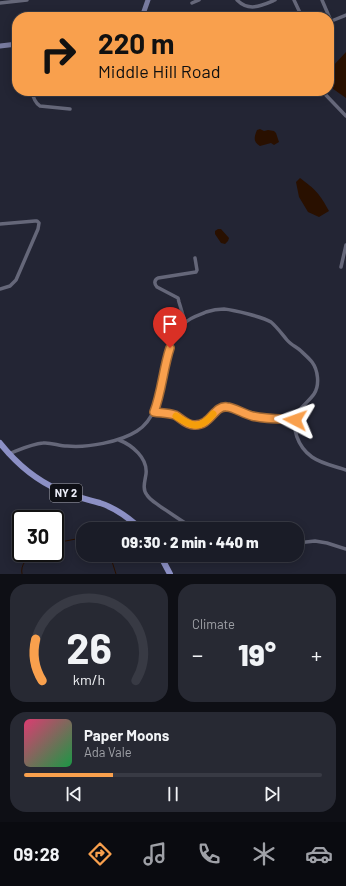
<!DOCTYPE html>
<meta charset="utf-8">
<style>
:root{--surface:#1a1c27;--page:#272933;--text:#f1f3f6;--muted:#9fa1a7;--line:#383a44;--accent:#f9a04d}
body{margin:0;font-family:Barlow,sans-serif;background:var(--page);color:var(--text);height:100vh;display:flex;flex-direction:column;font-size:15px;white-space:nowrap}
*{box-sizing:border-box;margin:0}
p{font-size:13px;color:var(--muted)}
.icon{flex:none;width:22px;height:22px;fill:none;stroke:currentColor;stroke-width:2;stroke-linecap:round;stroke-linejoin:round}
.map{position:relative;height:574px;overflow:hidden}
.sheet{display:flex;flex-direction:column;gap:10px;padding:10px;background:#0e0f15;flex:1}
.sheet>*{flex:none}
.hud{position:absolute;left:12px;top:12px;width:322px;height:84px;border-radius:16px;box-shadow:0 2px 10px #0003,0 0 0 1px var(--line);background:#f9a04d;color:#111;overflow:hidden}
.speed{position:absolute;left:12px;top:510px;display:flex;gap:8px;font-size:20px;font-weight:700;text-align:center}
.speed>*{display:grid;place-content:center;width:52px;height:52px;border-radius:50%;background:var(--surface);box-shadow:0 2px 10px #0003,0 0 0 1px var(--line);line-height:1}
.speed .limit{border:2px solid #111;border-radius:6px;background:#fff;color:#111}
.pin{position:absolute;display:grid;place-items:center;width:34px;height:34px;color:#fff;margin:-41px -17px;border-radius:50% 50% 50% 0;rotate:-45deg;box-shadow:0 0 4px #0007}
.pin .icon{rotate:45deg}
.me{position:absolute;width:44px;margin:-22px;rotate:274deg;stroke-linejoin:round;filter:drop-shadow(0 0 3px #0008)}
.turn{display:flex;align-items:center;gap:14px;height:84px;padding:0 20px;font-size:18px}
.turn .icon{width:52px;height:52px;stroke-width:2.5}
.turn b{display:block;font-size:28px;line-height:34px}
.big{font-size:30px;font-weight:800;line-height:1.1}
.sheet .card{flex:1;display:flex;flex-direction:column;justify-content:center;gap:6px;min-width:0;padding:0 14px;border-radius:16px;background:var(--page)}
.sheet .dial{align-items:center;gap:0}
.dial svg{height:104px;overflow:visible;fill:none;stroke:var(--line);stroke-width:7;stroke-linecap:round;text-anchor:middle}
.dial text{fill:var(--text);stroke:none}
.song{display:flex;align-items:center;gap:12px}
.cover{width:48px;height:48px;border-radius:6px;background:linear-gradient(135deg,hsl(340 70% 55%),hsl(140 70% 35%))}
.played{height:4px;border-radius:2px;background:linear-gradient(90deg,var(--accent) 30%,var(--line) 30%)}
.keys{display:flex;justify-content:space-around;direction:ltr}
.heat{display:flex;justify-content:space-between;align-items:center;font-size:22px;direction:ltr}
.sheet .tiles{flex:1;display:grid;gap:10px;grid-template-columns:1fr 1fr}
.card:last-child{grid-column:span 2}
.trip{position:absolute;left:76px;top:522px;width:228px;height:40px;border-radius:16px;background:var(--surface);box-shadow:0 2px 10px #0003,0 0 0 1px var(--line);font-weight:800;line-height:40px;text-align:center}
.menu{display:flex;height:64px;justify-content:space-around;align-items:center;background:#0a0b10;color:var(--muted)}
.menu .icon{width:28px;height:28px}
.menu .active{color:var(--accent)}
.menu b{font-size:18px;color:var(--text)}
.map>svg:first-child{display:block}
.water{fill:#291000}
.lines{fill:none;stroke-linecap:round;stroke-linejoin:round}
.stream{stroke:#291000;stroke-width:1}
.street{stroke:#656779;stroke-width:3.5}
.secondary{stroke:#787b9f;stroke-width:5}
.primary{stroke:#8c90c5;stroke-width:6}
.route-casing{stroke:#a26832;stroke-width:10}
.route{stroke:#f9a04d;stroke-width:7}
.slow{stroke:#f59e0b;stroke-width:7}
.labels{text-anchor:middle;stroke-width:4;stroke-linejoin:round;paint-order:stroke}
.shield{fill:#0e0f15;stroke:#a9aab3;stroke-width:1}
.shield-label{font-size:11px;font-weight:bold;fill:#ebecf7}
</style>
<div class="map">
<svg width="346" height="574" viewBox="0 0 346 574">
<rect width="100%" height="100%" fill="#232534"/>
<!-- water -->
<path class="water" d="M346,52V98L329,86V68L333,66Z
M260,129L264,131L268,130L274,131L276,133L279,142L274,145L271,143L260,146C253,142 254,137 257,130Z
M300,178C315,189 320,194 329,211L319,217L308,212L299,197L296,182Z
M218,229H221L229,238L228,241L225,244L221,243L215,234V231Z"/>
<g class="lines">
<!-- stream -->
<path class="stream" d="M55,543L76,539L83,541
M110,555L116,574
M22,574C20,565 27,558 33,553"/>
<!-- street -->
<path class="street" d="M237,0C249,12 261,6 275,0
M294,0L302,17
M322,0L331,21
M0,3L27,0
M192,3L199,0
M329,22L346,15
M32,91C33,97 35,103 40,106L70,109
M322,91L346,116
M0,224L35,221H37L39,223L38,229L16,280L10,286L0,289
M341,267L346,245
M185,322L179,302L178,298L157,287C154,284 154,280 158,278L196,272L197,270L195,258
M154,412C160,413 168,413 175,415C181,418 186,425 193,425C211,426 214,405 227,407C234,407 244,414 252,416C266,419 281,419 295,420
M119,440C132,445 148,458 146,474C145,481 142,489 147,495C150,500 156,503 161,507C172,514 183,522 195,529
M8,454C19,450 31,444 43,443C51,442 59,446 67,446C87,448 120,442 137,431C170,410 157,352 185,323C190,317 200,315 206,312C212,310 218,309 224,309C234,310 263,317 271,322C277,327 282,334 287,340C291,345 297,347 301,351C305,355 309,358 312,362C318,370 320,385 314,394C310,400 303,405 298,412C290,427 298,447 312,457C322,464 335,466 346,470
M297,543L315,541L327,543L346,549"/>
<!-- secondary -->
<path class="secondary" d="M142,17L148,0
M0,46L17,44"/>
<!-- primary -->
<path class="primary" d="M0,443C16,463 36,480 59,490C72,496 86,499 100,503C116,508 129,518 141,529
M160,555L170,574"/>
</g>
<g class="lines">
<!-- route casing -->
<g class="route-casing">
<path id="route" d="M170,348C163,369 162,391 154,412C160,413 168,413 175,415C181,418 186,425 194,425C211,426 214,405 227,407C233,407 244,414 252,416C266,419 281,419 295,420"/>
</g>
<!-- route -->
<use href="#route" class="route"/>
<!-- slow -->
<path class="slow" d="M176,416C192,427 200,430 213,414"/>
</g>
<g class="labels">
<!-- shield labels -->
<rect class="shield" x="50" y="484" width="32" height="18" rx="3"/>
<g class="shield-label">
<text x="66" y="497">NY 2</text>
</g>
</g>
</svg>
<div class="speed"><div class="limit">30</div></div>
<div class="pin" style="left:170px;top:348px;background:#d93025"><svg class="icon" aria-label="arrive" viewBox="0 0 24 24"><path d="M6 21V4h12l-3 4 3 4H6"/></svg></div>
<svg class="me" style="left:295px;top:420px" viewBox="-20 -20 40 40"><path d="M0-17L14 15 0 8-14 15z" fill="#f9a04d" stroke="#fff" stroke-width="4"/></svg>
<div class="trip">09:30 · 2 min · 440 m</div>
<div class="hud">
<div class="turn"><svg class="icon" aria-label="right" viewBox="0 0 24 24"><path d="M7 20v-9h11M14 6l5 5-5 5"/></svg><div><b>220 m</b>Middle Hill Road</div></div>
</div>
</div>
<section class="sheet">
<div class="tiles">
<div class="card dial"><svg viewBox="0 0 100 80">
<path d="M14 69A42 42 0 1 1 86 69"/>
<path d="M14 69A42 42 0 0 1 9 37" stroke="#f9a04d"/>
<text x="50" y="56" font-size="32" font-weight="700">26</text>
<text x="50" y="72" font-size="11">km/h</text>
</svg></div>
<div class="card"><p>Climate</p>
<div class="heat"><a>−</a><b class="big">19°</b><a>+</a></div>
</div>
<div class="card">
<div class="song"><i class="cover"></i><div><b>Paper Moons</b><p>Ada Vale</p></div></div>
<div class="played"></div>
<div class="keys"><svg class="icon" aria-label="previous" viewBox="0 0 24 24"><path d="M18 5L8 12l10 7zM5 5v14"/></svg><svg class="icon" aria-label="pause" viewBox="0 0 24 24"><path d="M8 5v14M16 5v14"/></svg><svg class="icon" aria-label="next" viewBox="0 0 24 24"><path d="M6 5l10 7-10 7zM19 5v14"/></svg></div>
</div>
</div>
</section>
<nav class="menu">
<b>09:28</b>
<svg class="icon active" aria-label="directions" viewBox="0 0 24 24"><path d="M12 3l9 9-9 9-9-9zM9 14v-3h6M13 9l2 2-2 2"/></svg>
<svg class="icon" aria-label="music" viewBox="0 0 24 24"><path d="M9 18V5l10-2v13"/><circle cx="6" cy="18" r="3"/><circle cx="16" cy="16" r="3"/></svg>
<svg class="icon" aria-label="phone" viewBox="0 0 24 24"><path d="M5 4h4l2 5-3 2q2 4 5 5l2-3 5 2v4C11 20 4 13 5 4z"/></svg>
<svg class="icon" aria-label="climate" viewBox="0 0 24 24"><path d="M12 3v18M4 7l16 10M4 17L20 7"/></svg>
<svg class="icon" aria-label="car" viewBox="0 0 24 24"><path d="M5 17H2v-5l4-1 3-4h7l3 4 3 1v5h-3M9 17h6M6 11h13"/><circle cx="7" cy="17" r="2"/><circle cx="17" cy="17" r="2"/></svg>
</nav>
